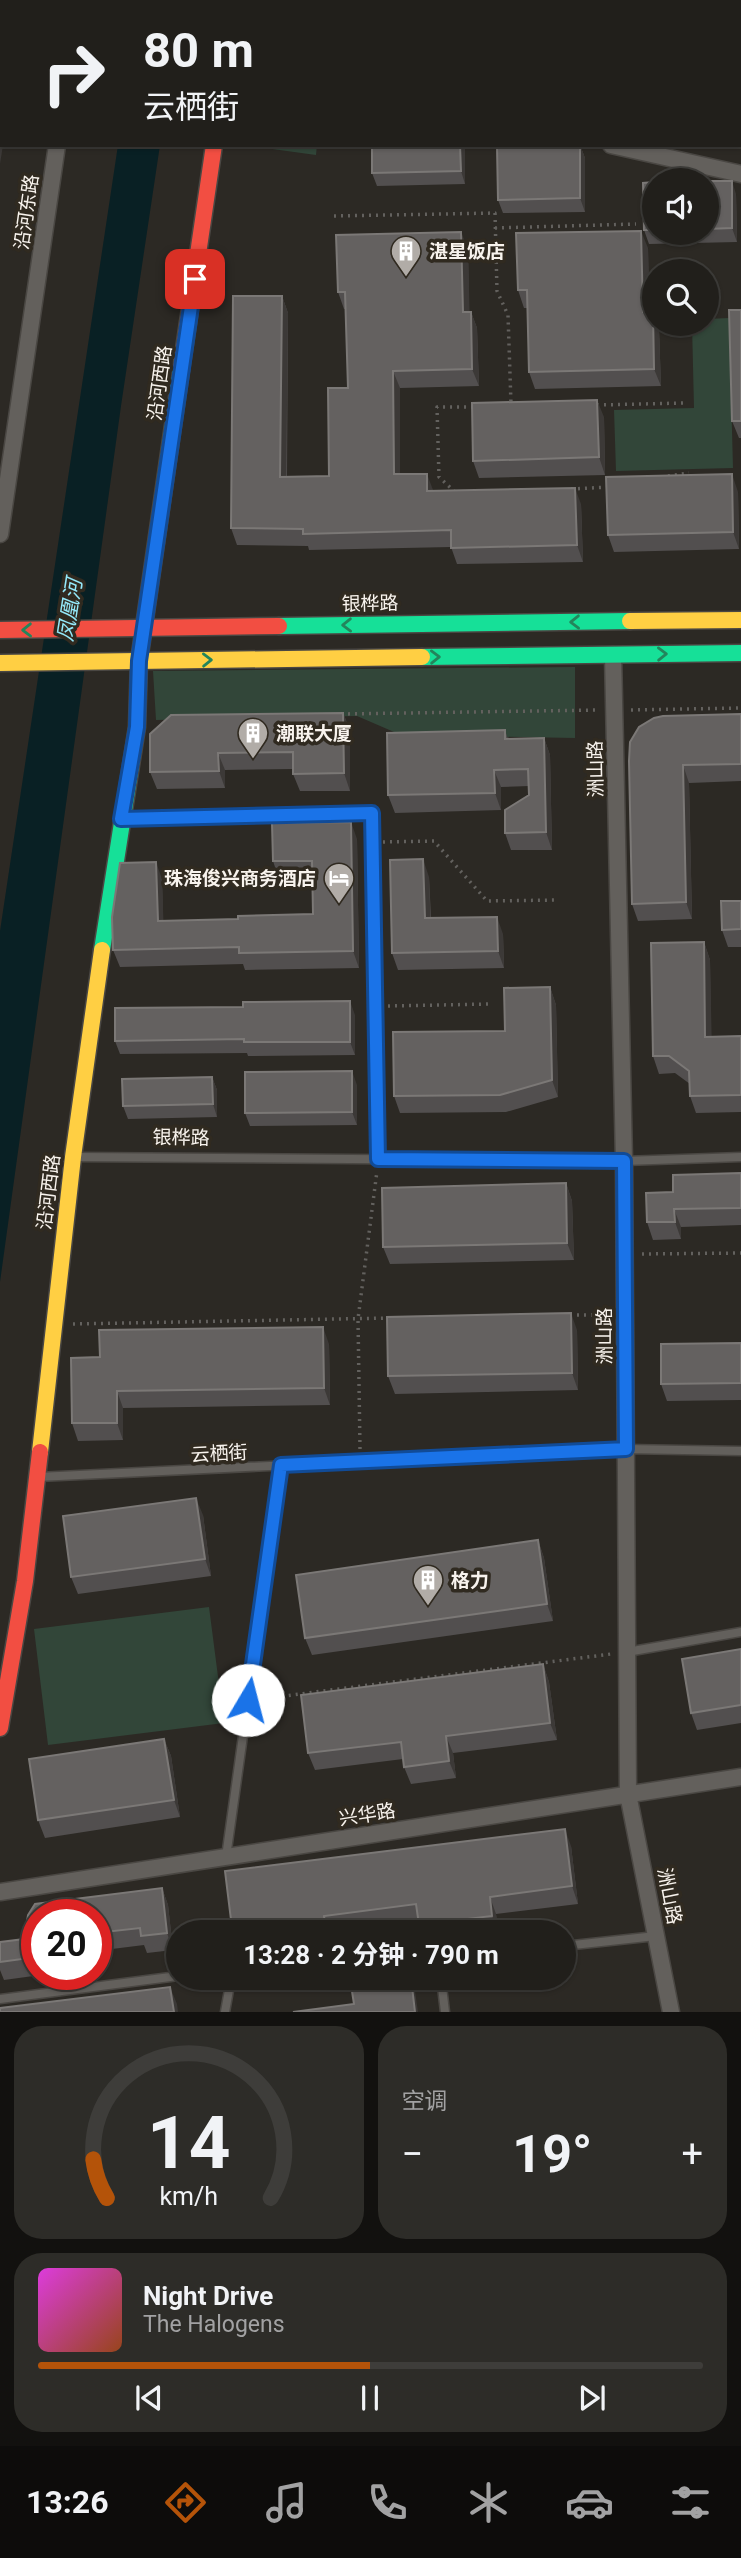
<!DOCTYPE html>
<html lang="zh">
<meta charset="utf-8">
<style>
:root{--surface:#211f1b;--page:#2d2c28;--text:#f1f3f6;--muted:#a2a2a3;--line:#3e3d3a;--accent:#b45309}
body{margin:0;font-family:Roboto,"Noto Sans SC",sans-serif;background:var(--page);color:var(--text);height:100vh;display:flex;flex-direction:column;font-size:26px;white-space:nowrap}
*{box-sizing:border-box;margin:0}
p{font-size:23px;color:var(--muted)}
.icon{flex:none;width:38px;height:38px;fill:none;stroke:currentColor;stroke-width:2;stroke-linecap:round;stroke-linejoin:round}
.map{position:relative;height:2012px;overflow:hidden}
.sheet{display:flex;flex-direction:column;gap:14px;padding:14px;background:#12110f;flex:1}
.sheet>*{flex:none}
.top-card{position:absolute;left:0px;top:0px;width:742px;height:147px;box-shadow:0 2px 5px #0004,0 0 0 2px var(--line);background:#211f1b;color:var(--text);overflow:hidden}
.buttons{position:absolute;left:642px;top:168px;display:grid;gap:14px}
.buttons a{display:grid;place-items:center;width:77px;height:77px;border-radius:50%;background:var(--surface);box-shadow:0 2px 5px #0004,0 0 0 2px var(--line);font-size:35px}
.speed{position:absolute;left:21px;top:1899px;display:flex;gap:14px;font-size:35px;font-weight:700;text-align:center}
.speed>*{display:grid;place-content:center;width:91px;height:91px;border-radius:50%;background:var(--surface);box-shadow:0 2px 5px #0004,0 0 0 2px var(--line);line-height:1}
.speed .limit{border:10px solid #d22;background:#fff;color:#111}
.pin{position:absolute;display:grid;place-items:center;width:60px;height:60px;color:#fff;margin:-30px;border-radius:14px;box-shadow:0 4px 10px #0006}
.me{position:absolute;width:77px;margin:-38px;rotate:8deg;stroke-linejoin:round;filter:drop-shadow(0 0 5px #0008)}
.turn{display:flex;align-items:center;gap:24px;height:147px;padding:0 28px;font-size:32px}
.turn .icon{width:91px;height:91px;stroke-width:2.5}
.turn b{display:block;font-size:49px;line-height:60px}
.big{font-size:52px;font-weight:700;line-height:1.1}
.sheet .tile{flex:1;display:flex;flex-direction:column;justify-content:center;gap:10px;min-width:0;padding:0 24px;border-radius:28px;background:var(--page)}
.sheet .dial{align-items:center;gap:0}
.dial svg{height:182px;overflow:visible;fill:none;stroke:var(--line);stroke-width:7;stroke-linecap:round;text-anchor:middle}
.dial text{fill:var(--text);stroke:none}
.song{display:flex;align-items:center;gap:21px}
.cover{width:84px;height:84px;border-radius:10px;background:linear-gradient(135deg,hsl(300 70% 55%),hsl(20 70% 35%))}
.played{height:7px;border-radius:4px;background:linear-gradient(90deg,var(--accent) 50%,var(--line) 50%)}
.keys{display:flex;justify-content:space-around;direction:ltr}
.heat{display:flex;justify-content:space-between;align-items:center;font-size:38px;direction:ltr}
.sheet .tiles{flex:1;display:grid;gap:14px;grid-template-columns:1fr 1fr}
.tile:last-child{grid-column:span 2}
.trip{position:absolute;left:166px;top:1920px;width:410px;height:70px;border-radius:35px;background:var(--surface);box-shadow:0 2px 5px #0004,0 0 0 2px var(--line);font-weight:700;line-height:70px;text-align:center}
.tab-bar{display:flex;height:112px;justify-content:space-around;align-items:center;background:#0d0c0b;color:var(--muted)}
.tab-bar .icon{width:49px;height:49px}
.tab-bar .on{color:var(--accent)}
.tab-bar b{font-size:32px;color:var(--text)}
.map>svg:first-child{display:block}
.green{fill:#324639}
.water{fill:#092024}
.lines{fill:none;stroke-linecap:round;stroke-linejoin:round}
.lane-casing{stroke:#4a4743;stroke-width:11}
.street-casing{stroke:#4a4743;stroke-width:19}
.fast-casing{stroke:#4a4743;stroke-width:19}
.slow-casing{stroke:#4a4743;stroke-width:19}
.jam-casing{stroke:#4a4743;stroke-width:19}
.path{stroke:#63615e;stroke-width:3.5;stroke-dasharray:2 5;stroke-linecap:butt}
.lane{stroke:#63605c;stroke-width:8}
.street{stroke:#63605c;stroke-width:16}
.fast{stroke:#16e098;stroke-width:16}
.slow{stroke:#ffcf43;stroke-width:16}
.jam{stroke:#f24e42;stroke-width:16}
.wall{fill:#524f4f}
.shaded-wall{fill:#3c3937}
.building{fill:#646160;stroke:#7b7876;stroke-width:2}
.oneway{stroke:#23855c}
.route-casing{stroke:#114b97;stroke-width:18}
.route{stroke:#1a73e8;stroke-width:12}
.labels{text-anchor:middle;stroke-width:7;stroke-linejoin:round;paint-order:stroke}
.street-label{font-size:19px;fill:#f8f3ed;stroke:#302a20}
.poi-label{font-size:19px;font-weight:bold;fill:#f8f3ed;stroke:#302a20;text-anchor:start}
.water-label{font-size:21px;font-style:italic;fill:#94e9fa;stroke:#302a20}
</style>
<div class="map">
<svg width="741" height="2012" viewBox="0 0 741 2012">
<rect width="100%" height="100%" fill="#2c2924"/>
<!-- green -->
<path class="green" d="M244,145H317L316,155Z
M729,318L733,468L616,471L614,410L694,408L692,324H707V319Z
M575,667V738L401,735L357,716L156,720L153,671Z
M209,1607L224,1723L48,1745L34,1629Z"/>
<!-- water -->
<path class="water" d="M118,145H160L121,406L0,1282V931Z"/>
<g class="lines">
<!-- lane casing -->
<g class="lane-casing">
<path id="lane" d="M123,819L372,813L378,1159
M76,1157L624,1161L741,1157
M38,1477L626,1449L741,1451
M627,1652L741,1632
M226,1857L281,1465
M564,1946L656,1936
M221,1978C251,1982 280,1984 309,1978
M441,1978L445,2012
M0,1999L178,1976
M225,2012L231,1979"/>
</g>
<!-- street casing -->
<g class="street-casing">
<path id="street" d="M78,2L79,0
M235,2V0
M611,145L741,174
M0,534L57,145
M613,655L624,1161L628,1794L671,2012
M0,1892L741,1777"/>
</g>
<!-- fast casing -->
<g class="fast-casing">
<path id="fast" d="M279,626L630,621
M422,657L741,653
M102,950L137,727L139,661L181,370"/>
</g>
<!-- slow casing -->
<g class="slow-casing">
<path id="slow" d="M630,621L741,620
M0,663L422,657
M40,1452L73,1157L102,950"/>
</g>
<!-- jam casing -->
<g class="jam-casing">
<path id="jam" d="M181,370L214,145
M0,630L279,626
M0,1728L25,1581L40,1452"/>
</g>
<!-- path -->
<path class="path" d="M436,2V0
M604,2V0
M740,67H741
M334,216L495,213L497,291L508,315L511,404
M495,228L636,224
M597,405L685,403
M668,476L689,473
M571,489L609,487
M455,492L439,477L437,407H477
M631,710L741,708
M341,714L599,710
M383,842L434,841L487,901L558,900
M388,1006L490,1004
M642,1254L741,1253
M570,1315H607
M73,1324L390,1318
M360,1449L358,1319L377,1171
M261,1699L611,1654"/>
<!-- lane -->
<use href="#lane" class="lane"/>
<!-- street -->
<use href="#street" class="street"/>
<!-- fast -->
<use href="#fast" class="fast"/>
<!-- slow -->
<use href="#slow" class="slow"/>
<!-- jam -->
<use href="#jam" class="jam"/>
</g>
<!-- wall -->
<path class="wall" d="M442,0H578V2H442Z
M372,145H465V184L377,186L372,173Z
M580,145L585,158V212L503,213L498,200Z
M707,181L736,194L737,242L649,244L644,230L654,182V233H707Z
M648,248L649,312L659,329L661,386L535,389L529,372L527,308H524L518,290Z
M468,249L469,312H471L477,328L479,386L400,388V474L433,491L581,504L583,562L457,564L451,547L309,550L308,546L237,545L231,528L282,296L288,313L287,477L329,476L348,388L346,309H344L338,292Z
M741,310V438H739L732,421Z
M604,417L605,475L479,478L473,461Z
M738,492L739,549L614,552L608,535Z
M343,713L350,730V791H300L293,774V769L225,770V788L157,789L150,772Z
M741,714V781L689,783L692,919L638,921L632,904L629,761Z
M505,730L508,739L544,738L550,755L552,850H511L505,833L529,795V786L501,787V810L395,813L388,795Z
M357,839L359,968L245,970L243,964L120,967L113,950L162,879L163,921L238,919L313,914V878L279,879L273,861Z
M429,877L431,918L503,934L504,968L398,970L392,953Z
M741,901V947H728L722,930Z
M704,942L710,960L711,1037L741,1036V1112L696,1113L690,1096V1084L675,1073L659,1074L653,1056Z
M550,987L556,1005L558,1097L506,1112L400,1113L394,1096L505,1031Z
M355,1015V1055L248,1056L247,1053L120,1054L115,1041Z
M212,1077L217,1090V1117L128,1119L123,1106Z
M357,1085V1125L250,1126L245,1113Z
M741,1173V1225L681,1227V1239L653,1240L647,1222L673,1192Z
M566,1183L572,1201L574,1260L390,1264L383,1247Z
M577,1330L578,1390L395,1394L388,1376Z
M741,1343V1400L667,1401L661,1384Z
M329,1344L330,1405L123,1408V1440L78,1441L72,1423L100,1357Z
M203,1515L211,1576L78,1594L71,1577Z
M538,1540L544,1558L553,1621L312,1655L305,1638Z
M741,1649V1723L697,1730L691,1713Z
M543,1664L549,1682L557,1740L453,1753L456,1778L411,1784L404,1767L403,1759L315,1770L308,1753Z
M164,1739L171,1756L180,1817L45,1838L38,1820Z
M571,1846L578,1904L496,1914L498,1932H422L419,1922L339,1932H234L232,1928Z
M162,1888L168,1905L173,1950L147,1953L144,1945L96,1951V1914H37V1974H48L4,1980L0,1970V1942L24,1939L28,1915L35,1904Z"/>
<!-- shaded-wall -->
<path class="shaded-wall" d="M2,109V145H3L0,164V120Z
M460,145H465V184L461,171Z
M580,145L585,158V212L580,198Z
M732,181L736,194L737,242L732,228Z
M641,231L648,248L650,329L643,312Z
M461,232L468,249L470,329L463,312Z
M282,296L288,313L286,494L280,477Z
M471,312L477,328L479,386L472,369Z
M653,312L654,316V324H657L659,329L661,386L654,369Z
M393,371L400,388V491L394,474Z
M597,400L604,417L605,475L599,457Z
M427,474L433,490L434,508L427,491Z
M732,474L738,492L739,549L733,532Z
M575,488L581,504L583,562L577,545Z
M343,713L350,730V791L344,773Z
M544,738L550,755L552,850L546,832Z
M218,753L225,770V788L219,771Z
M683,765L689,783L692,919L686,902Z
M494,770L501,787V810L495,793Z
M351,822L357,839L359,968L353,951Z
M423,859L429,877L431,936L425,918Z
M156,862L162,879L164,938L158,921Z
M497,917L503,934L504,968L498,951Z
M704,942L710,960L712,1054L705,1037Z
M550,987L556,1005L558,1097L552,1080Z
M350,1001L355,1015V1055L350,1042Z
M352,1071L357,1085V1125L352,1112Z
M212,1077L217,1090V1117L213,1104Z
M566,1183L572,1201L574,1260L567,1243Z
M674,1209L681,1227V1239L675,1222Z
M571,1313L577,1330L578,1390L572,1373Z
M323,1327L329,1344L330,1405L324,1388Z
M117,1391L123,1408V1440L117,1423Z
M196,1498L203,1515L211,1576L205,1559Z
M538,1540L544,1558L553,1621L547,1604Z
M543,1664L549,1682L557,1740L550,1723Z
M446,1736L453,1753L456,1778L449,1761Z
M164,1739L171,1756L180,1817L174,1800Z
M565,1829L571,1846L578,1904L572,1886Z
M162,1888L168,1905L173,1950L167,1933Z
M490,1897L496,1914L498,1932L492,1916Z
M324,1916L330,1932H327L326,1929Z
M411,1978L415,1991L418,2012H415Z
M170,1987L177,2004L178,2012H174Z"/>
<!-- building -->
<path class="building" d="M0,0H19V2H2V109L0,120Z
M617,0H741V31L740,2H617Z
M372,145H460L461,171L372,173Z
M580,145V198L498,200L497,146Z
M707,181H732V228L707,229Z
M654,182V230H644L643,183Z
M641,231L643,312H653L654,369L529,372L527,290H518L516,233Z
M461,232L463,312H471L472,369L393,371L394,474H427V491L575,488L577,545L451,548V530L303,534V529L231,528L233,296H282L280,477L329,476L328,388H348L345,292H338L336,235Z
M729,310H741V421H732Z
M597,400L599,457L473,461L472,403Z
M732,474L733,532L608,535L606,477Z
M343,713L344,773L293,774V752L218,753L219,771L150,772V734L171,715Z
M741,714V764L683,765L686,902L632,904L629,761L630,742L639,727L654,718L663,716Z
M505,730V739L544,738L546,832L505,833V810L529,795L528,769L494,770L495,793L388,795L387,733Z
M351,822L353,951L239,953V947L113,950L112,917L120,863L156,862L158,921L238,919V916L313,914L312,861H273L272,823Z
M423,859L425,918L497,917L498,951L392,953L390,860Z
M721,901H741V929L722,930Z
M704,942L705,1037L741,1036V1095L690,1096L689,1071L669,1056H653L651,943Z
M550,987L552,1080L500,1095L394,1096L393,1032L505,1031L504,988Z
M350,1001V1042H244V1039L115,1041V1008L243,1007V1002Z
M352,1071V1112L245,1113V1072Z
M212,1077L213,1104L123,1106L122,1079Z
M741,1173V1208L674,1209L675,1222H647L646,1193L673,1192V1175Z
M566,1183L567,1243L383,1247L382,1188Z
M571,1313L572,1373L388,1376L387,1317Z
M323,1327L324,1388L117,1391V1423H72L71,1358L100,1357L99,1330Z
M741,1343V1383L661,1384V1344Z
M196,1498L205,1559L71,1577L63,1516Z
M538,1540L547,1604L305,1638L296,1575Z
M741,1649V1705L691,1713L682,1659Z
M543,1664L550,1723L446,1736L449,1761L404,1767L401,1742L308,1753L301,1695Z
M164,1739L174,1800L38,1820L29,1759Z
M565,1829L572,1886L490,1897L492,1916L419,1925L416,1904L324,1916L326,1929L304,1932H279L278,1922L232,1928L225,1871Z
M162,1888L167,1933L141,1936L140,1928L96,1933V1914H37V1957L0,1962V1942L24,1939L28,1915L35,1904Z
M411,1978L415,2012H293L354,2004L351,1985Z
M170,1987L174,2012H0V2008Z"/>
<!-- one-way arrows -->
<defs><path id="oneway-chevron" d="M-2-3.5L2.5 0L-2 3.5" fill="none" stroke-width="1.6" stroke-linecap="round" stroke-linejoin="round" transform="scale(1.75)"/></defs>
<g class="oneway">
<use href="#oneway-chevron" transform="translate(575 622) rotate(179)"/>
<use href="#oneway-chevron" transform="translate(347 625) rotate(179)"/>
<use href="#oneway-chevron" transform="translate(27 630) rotate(179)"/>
<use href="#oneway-chevron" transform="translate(662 654) rotate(-1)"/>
<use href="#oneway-chevron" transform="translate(435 657) rotate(-1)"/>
<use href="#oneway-chevron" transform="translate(207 660) rotate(-1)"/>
</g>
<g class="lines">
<!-- route casing -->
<g class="route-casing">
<path id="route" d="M195,279L139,661L137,727L121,819L372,813L378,1159L624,1161L626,1449L281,1465L248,1700"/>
</g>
<!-- route -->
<use href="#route" class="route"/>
</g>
<!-- icons -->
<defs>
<g id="building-pin" transform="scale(1.575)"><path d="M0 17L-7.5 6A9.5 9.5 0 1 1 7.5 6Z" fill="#b1aca7" stroke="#302a20"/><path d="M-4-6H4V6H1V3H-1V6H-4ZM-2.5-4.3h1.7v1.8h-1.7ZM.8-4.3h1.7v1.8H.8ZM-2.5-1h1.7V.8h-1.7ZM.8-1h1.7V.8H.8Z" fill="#fff"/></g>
<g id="hotel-pin" transform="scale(1.575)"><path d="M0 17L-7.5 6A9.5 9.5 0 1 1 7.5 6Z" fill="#b1aca7" stroke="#302a20"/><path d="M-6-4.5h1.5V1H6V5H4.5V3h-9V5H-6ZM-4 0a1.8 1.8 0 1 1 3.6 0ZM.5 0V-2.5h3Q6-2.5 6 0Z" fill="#fff"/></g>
</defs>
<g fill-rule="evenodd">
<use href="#building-pin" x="406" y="251"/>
<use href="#building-pin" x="253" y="733"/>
<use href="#hotel-pin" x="339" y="878"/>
<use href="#building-pin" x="428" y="1580"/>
</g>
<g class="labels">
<!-- street labels -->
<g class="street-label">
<text transform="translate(26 212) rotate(-82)" y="7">沿河东路</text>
<text transform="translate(159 383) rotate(-82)" y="7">沿河西路</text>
<text transform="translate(370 603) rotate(-1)" y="7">银桦路</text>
<text transform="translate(595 769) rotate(-91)" y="7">洲山路</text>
<text transform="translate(181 1137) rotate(1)" y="7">银桦路</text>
<text transform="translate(48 1192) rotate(-83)" y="7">沿河西路</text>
<text transform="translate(604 1336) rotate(-90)" y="7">洲山路</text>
<text transform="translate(219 1453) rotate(-3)" y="7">云栖街</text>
<text transform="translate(367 1814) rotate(-9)" y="7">兴华路</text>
<text transform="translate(670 1896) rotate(79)" y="7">洲山路</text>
</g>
<!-- poi labels -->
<g class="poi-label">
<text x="429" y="258">湛星饭店</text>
<text x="276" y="740">潮联大厦</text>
<text x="316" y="885" text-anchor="end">珠海俊兴商务酒店</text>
<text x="451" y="1587">格力</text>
</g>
<!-- water labels -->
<g class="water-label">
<text transform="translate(70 610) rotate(-81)" y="7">凤凰河</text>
</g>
</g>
</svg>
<div class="buttons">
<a><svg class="icon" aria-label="sound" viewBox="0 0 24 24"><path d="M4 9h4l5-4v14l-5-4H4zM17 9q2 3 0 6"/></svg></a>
<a><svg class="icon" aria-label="search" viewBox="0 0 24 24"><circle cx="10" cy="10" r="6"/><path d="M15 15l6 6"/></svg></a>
</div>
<div class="speed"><div class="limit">20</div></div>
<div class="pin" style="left:195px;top:279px;background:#d93025"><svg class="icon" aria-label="arrive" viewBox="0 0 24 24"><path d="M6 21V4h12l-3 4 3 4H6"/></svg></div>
<svg class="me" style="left:248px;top:1700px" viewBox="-20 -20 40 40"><circle r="19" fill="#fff"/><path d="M0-13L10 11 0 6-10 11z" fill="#1a73e8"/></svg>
<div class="trip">13:28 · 2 分钟 · 790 m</div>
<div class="top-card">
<div class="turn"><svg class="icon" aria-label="right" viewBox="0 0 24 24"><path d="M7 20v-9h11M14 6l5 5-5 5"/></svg><div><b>80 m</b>云栖街</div></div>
</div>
</div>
<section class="sheet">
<div class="tiles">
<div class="tile dial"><svg viewBox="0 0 100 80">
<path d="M14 69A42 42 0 1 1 86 69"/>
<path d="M14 69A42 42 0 0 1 8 52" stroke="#b45309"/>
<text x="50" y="56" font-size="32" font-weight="700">14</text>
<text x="50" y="72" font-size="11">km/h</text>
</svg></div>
<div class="tile"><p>空调</p>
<div class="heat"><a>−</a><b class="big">19°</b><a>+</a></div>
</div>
<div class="tile">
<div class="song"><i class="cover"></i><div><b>Night Drive</b><p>The Halogens</p></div></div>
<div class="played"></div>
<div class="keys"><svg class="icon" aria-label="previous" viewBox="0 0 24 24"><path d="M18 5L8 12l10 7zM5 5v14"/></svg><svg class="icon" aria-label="pause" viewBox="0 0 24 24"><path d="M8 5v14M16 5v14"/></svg><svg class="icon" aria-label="next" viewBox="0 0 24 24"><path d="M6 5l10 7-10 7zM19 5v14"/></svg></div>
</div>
</div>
</section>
<nav class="tab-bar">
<b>13:26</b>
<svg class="icon on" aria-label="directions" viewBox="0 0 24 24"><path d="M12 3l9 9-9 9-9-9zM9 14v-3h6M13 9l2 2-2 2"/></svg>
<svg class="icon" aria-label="music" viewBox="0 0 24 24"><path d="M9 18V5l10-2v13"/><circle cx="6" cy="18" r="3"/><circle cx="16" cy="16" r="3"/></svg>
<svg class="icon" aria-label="phone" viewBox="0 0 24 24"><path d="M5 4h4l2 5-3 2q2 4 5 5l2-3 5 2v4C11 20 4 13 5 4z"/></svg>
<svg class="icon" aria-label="climate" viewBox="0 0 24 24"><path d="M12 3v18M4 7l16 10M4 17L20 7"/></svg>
<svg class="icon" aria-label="car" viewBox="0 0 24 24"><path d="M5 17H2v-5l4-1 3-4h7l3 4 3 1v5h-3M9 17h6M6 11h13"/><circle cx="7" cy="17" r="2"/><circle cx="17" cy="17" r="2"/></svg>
<svg class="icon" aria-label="filters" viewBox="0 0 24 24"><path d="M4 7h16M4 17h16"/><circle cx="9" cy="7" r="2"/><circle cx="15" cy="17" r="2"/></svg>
</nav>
